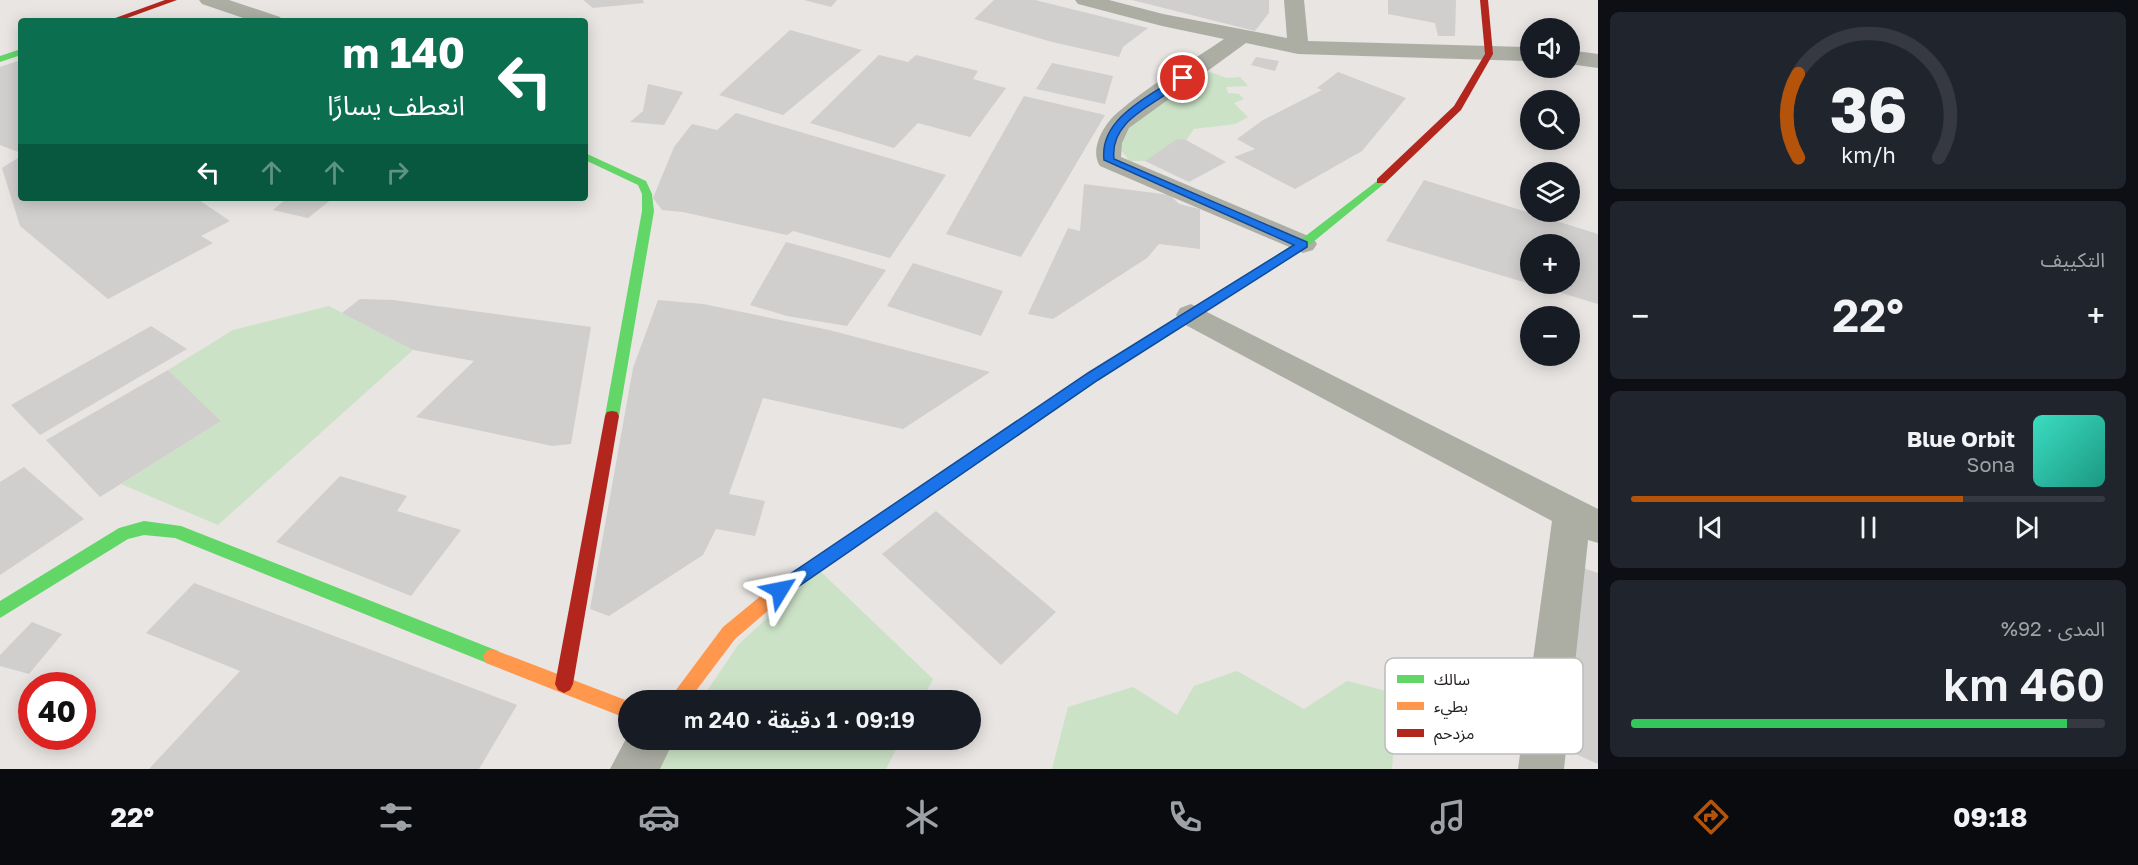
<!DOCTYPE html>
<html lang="ar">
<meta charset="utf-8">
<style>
:root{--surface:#171b24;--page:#20242c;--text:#f1f3f6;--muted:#9ea1a6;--line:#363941;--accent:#b45309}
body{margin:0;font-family:"Golos Text","Noto Sans Arabic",sans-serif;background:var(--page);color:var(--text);direction:rtl;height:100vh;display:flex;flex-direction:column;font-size:22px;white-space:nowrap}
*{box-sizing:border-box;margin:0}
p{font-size:20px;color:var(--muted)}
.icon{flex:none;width:33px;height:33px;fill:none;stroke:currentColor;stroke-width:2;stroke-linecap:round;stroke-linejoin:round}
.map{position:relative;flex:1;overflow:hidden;direction:ltr}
.details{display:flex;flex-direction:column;gap:12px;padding:12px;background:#0d0f14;width:540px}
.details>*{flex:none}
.hud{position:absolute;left:18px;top:18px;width:570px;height:183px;border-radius:6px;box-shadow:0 3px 15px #0003;direction:rtl;background:#0b6e4f;color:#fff;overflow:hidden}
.buttons{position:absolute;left:1520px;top:18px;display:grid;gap:12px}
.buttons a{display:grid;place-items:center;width:60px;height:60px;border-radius:50%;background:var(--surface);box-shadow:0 3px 15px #0003;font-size:30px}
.speed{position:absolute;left:18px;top:672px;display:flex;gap:12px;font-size:30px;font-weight:700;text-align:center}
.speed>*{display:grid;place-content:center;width:78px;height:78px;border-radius:50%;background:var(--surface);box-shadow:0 3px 15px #0003;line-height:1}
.speed .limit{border:9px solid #d22;background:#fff;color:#111}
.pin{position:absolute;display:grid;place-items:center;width:51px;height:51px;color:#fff;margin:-26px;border:3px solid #fff;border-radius:50%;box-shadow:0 2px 6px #0007}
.me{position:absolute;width:66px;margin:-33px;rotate:55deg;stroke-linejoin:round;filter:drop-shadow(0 0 4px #0008)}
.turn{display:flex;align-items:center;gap:21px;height:126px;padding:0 24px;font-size:27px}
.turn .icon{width:78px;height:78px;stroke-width:2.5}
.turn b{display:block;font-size:42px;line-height:51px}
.lanes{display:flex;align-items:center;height:57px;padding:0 24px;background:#0003;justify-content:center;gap:30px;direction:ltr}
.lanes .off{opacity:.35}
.big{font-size:45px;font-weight:600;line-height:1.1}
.details .widget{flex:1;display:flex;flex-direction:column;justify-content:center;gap:9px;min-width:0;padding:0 21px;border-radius:9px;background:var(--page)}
.details .dial{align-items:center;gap:0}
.dial svg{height:156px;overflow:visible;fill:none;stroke:var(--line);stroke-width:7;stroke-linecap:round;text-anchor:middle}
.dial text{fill:var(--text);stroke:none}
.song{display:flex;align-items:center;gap:18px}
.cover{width:72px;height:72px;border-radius:9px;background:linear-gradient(135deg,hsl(170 70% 55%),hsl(170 70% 35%))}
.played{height:6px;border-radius:3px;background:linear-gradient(90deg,var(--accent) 70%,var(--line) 70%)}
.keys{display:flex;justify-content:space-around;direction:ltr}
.heat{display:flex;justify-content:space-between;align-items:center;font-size:33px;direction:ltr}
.charge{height:9px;border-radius:4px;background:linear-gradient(90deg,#34c759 92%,var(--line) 0)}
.trip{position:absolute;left:618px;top:690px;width:363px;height:60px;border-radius:30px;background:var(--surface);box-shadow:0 3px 15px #0003;font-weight:600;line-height:60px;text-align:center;direction:rtl}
.tabs{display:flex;height:96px;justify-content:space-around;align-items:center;background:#090b0e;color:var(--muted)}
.tabs .icon{width:42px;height:42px}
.tabs .current{color:var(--accent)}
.tabs b{font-size:27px;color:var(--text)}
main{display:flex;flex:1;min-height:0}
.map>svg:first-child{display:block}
.green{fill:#cbe2c6}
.building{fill:#d1cece}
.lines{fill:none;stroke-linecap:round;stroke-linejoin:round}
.street{fill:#acaea4;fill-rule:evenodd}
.fast{fill:#63d668;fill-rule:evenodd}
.slow{fill:#ff974d;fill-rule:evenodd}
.jam{fill:#b3261e;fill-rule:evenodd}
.route{fill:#1a73e8;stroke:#114b97;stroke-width:1.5}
.key{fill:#fff;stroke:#bdbcbc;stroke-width:1.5}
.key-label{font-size:16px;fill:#221f1e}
</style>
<main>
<section class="details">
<div class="widget dial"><svg viewBox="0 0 100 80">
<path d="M14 69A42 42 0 1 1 86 69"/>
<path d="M14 69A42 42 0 0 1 14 26" stroke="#b45309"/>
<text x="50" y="56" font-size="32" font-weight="700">36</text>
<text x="50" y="72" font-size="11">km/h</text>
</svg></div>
<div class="widget"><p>التكييف</p>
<div class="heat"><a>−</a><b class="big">22°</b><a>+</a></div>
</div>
<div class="widget">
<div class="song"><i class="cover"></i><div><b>Blue Orbit</b><p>Sona</p></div></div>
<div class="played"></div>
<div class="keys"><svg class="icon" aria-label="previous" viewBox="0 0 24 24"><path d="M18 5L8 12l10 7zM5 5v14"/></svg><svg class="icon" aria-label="pause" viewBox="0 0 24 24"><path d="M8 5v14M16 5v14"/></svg><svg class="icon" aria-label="next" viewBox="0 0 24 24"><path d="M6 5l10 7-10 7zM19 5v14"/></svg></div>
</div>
<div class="widget"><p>المدى · 92%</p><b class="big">460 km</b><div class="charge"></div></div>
</section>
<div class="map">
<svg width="1598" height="769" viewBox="0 0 1598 769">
<rect width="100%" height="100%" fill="#e8e5e2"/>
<!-- green -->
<path class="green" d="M1207,71L1227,78L1240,77L1248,86L1226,87L1228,93L1239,94L1244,99L1234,103L1248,117L1235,124L1194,129L1186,140H1177L1145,161H1130L1110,137Z
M329,306L413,350L218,525L121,484L221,421L168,370L233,330Z
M819,570L933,679L922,700H701L738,645Z
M1237,671L1304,709L1347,681L1398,694L1392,769H1052L1068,707L1133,687L1177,715L1194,686Z
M674,740H901L886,769H654Z"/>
<!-- building -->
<path class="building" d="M583,0H643L644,3L593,8Z
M804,0H837L831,7Z
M994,0H1035L1148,28L1123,47L1119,57L1052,42L974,19Z
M1132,0H1269V13L1255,31Z
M1388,0H1456L1455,36H1438L1435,23L1388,14Z
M790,30L862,50L783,115L719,95Z
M879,55L908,62L916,55L978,71L973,79L1006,88L970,137L918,123L894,148L810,123Z
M1256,57L1279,61L1275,71L1251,65Z
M21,60V153L0,145V67Z
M1052,63L1113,76L1105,104L1036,89Z
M1338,72L1406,98L1362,151L1295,189L1234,157L1255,149L1237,139L1263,120L1322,90L1317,88Z
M648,84L683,92L664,125L630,122L643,111Z
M1024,96L1105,115L1021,257L946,234Z
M736,113L946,175L890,258L793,231L787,235L683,212L662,210L653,198L674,147L692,124L717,130Z
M1177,139L1186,140L1226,162L1189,182L1145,161Z
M21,156V198H149L153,200L196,198L230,221L201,236L213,243L108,299L20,226L2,168Z
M1424,180L1598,234V304L1532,284H1569V244H1530V284L1386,241Z
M1084,184L1170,195L1179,204L1200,209V249L1159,244L1147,258L1053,319L1028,314L1068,228L1080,231Z
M287,198H333L308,218L273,210Z
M786,242L838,256L886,270L847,326L787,316L750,305Z
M913,263L1003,291L981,336L887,306Z
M360,299L393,300L591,327L571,444L552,446L416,417L474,361L413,350L342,313Z
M658,300L703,304L829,330L990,372L903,429L763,398L729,494L765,501L755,536L716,529L703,555L609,616L590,609L633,368Z
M151,326L187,349L40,435L11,405Z
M168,370L221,421L100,497L46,440Z
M24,467L84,519L0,575V482Z
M340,476L407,496L397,511L461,530L411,596L276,542Z
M936,511L1056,612L1001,665L882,554Z
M1574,565L1598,573V764L1569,751Z
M194,583L517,705L479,769H149L240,671L146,633Z
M32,622L62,634L29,674L0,666V655Z"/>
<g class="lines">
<!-- street -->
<path class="street" d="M199,0H229L280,17L283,21H252L202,4Z
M1075,0H1109L1163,14L1287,38L1284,0H1304L1308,41L1530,47V61L1298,54L1246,43L1129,128L1122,143L1121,157L1313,238L1317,244L1313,250L1303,253L1100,166C1089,150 1104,124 1117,113C1149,85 1189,63 1224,39L1162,26L1078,4Z
M1569,50L1598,54V68L1569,64Z
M1191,304L1598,509V543L1588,540L1564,769H1518L1552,521L1180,322L1176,315L1180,308Z
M628,735V740H674L660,769H610Z"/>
<!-- fast -->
<path class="fast" d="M21,49V55L0,62V56Z
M585,153L646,181L652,194L654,211L619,416L617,420H607L605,416L642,211V194L638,185L585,160Z
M1381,178L1386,181L1385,183L1307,247L1118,367L888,525L883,526L878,525L875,520L878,515L1108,361L1299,241Z
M144,521L181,526L498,651L501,657L498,663L492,665L175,538L144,535L128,539L0,618V601L119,528Z"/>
<!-- slow -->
<path class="slow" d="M883,514L888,515L891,520L888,525L786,595L735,639L689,700H670L673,694L723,627L774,585Z
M492,649L628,701V719L486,663L483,657L486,651Z"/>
<!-- jam -->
<path class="jam" d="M165,0H177L119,21H107Z
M1480,0H1488L1493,54L1461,110L1385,183H1377V179L1454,106L1485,54Z
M612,411L617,412L619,416L573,684L570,690L564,693L558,690L555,684L605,416L607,412Z"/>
</g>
<!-- route -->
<path class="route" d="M1179,76L1187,78C1163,103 1109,116 1114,159L1307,242V247L1098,380L786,595L780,598L774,595L772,590L774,585L1088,373L1294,245L1104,160C1099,118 1150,96 1179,76Z"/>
<!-- legend -->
<rect x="1385" y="658" width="198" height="96" rx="9" class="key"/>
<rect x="1397" y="675" width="27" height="8" fill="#63d668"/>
<rect x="1397" y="702" width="27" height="8" fill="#ff974d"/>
<rect x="1397" y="729" width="27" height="8" fill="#b3261e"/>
<g class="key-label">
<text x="1434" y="685">سالك</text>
<text x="1434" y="712">بطيء</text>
<text x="1434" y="739">مزدحم</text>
</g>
</svg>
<div class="buttons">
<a><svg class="icon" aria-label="sound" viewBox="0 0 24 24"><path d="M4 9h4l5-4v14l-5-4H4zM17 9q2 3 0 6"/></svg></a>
<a><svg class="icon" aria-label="search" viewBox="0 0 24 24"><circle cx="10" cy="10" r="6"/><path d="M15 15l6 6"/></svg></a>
<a><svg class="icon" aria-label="layers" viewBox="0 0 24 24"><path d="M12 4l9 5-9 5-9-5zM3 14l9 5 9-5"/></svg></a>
<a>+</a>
<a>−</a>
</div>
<div class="speed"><div class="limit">40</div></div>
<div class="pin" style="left:1183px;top:78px;background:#d93025"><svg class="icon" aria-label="arrive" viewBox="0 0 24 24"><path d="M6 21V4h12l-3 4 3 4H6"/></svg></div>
<svg class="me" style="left:780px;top:590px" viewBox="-20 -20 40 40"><path d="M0-17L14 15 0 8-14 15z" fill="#1a73e8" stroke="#fff" stroke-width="4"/></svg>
<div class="trip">09:19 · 1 دقيقة · 240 m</div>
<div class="hud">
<div class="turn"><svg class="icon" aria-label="left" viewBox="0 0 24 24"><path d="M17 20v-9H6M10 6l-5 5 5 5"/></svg><div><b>140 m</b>انعطف يسارًا</div></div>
<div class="lanes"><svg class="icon" aria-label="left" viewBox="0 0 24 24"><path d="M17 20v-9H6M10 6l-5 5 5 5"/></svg><svg class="icon off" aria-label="ahead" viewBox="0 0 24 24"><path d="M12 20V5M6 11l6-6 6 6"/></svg><svg class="icon off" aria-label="ahead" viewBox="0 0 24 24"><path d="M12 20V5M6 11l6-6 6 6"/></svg><svg class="icon off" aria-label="right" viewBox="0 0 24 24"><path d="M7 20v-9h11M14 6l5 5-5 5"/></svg></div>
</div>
</div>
</main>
<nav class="tabs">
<b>09:18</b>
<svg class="icon current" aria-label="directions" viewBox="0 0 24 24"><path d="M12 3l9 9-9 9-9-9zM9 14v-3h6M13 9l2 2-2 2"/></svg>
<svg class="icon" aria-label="music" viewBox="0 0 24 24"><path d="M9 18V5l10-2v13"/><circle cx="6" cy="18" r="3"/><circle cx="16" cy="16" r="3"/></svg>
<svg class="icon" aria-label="phone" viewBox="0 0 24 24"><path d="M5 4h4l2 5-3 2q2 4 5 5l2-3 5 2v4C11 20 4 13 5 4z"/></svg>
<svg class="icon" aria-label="climate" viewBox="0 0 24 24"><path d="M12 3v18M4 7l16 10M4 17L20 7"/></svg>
<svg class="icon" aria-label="car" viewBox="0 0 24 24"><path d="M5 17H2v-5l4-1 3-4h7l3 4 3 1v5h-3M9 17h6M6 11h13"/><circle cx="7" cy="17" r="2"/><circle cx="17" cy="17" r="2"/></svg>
<svg class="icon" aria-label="filters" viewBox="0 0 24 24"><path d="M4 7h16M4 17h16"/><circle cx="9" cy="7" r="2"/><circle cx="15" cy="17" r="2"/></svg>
<b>22°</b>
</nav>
